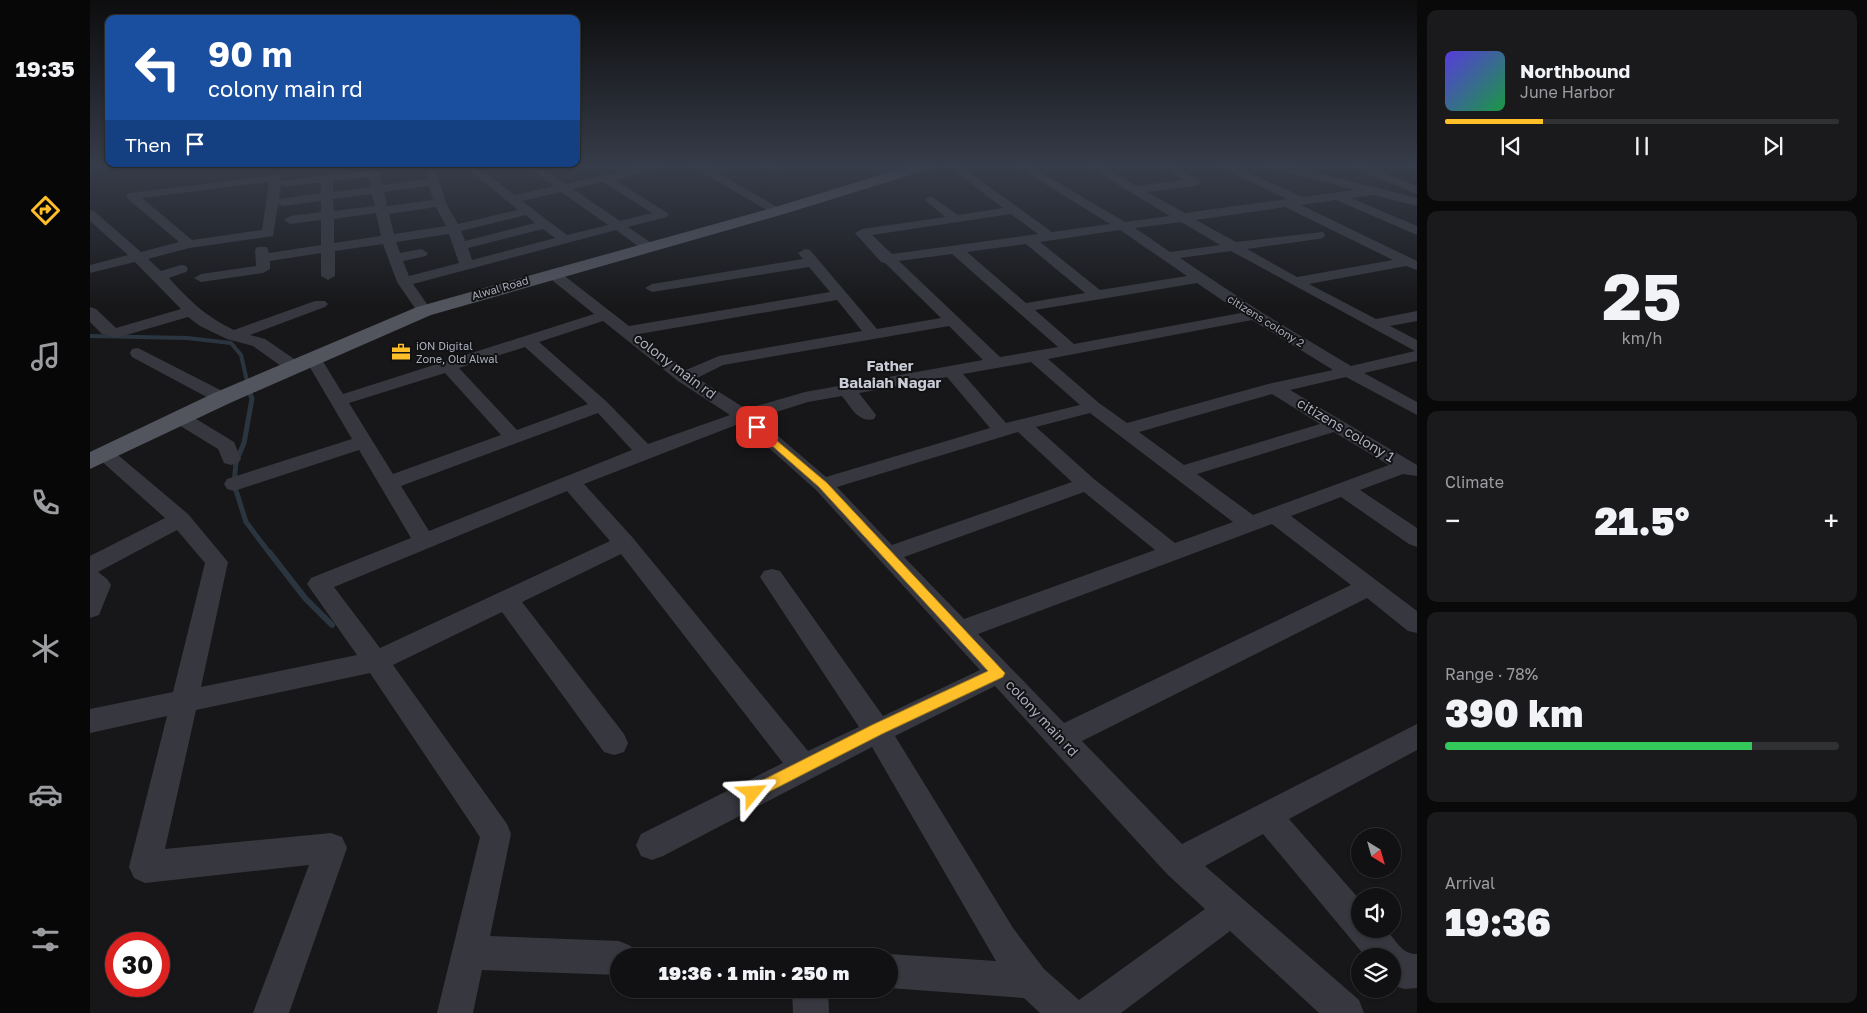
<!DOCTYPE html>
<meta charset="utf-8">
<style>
:root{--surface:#111113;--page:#1a1a1c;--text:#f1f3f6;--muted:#9c9da0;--line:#303133;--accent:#ffbf29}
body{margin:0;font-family:"Golos Text",sans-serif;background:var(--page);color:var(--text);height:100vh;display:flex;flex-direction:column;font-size:19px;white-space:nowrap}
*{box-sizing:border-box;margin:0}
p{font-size:16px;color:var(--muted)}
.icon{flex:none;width:28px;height:28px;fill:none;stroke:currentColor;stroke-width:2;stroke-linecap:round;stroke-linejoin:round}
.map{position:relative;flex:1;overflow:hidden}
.drawer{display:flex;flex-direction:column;gap:10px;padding:10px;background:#09090a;width:450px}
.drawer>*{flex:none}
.hud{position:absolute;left:15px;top:15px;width:475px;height:152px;border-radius:10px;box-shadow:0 1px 4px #0004,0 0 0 1px var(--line);background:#1a4fa0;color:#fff;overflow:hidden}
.needle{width:32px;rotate:143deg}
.fabs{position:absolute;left:1261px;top:828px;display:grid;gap:10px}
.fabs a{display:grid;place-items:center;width:50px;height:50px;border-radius:50%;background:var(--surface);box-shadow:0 1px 4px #0004,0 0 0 1px var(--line);font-size:25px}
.speed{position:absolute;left:15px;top:932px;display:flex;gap:10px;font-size:25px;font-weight:700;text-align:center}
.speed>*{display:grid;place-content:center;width:65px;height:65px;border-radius:50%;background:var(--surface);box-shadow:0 1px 4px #0004,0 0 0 1px var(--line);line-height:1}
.speed .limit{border:8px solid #d22;background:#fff;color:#111}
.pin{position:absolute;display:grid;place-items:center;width:42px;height:42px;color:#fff;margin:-21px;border-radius:10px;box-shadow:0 2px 8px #0006}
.me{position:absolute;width:55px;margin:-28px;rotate:63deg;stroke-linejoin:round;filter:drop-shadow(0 0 4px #0008)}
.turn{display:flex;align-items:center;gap:18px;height:105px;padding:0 20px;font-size:22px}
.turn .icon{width:65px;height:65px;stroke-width:2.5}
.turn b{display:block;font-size:35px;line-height:42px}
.then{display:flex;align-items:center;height:48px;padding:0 20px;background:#0003;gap:10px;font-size:19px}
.big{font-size:38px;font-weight:800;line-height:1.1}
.drawer .tile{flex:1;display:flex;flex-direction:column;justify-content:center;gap:8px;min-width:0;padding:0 18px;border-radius:10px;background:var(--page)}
.drawer .dial{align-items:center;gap:0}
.dial b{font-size:65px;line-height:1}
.song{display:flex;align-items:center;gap:15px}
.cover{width:60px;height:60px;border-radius:8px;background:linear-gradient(135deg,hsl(250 70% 55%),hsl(140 70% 35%))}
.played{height:5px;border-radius:2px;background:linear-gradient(90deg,var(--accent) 25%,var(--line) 25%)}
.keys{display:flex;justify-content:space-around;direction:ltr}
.heat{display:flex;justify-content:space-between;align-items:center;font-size:28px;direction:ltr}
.charge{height:8px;border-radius:4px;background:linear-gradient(90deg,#34c759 78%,var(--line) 0)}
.trip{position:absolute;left:520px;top:948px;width:288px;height:50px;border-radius:25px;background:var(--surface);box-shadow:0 1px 4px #0004,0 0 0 1px var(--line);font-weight:800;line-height:50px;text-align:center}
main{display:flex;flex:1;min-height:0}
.tab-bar{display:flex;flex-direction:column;width:90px;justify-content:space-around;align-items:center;background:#070708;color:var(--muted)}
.tab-bar .icon{width:35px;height:35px}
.tab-bar .current{color:var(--accent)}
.tab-bar b{font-size:22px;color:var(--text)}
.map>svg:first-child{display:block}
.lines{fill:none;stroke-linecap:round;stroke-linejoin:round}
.stream-far2{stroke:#2b353f;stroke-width:4}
.stream-far1{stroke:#2b353f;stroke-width:5}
.stream{stroke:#2b353f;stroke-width:6}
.minor{fill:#37383f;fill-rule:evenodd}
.major{fill:#53555e;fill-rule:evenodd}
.route{fill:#ffbf29;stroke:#a67c1b}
.labels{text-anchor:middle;stroke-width:4;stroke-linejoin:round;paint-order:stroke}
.far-street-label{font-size:11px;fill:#a8adba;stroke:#121214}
.far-poi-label{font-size:11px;fill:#a8adba;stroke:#121214;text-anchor:start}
.street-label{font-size:14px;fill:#a8adba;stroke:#121214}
.neighbourhood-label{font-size:15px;font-weight:bold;fill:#c9ccd6;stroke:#121214}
</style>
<main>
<nav class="tab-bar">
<b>19:35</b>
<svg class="icon current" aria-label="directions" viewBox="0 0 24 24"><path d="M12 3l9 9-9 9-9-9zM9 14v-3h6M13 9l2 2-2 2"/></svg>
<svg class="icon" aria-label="music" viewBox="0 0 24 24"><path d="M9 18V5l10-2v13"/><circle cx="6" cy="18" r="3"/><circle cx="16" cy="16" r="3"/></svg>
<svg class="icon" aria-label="phone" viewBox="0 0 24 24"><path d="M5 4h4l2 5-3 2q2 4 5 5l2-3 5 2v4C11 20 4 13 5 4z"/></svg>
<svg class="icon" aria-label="climate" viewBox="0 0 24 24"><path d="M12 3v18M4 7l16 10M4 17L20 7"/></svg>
<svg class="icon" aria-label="car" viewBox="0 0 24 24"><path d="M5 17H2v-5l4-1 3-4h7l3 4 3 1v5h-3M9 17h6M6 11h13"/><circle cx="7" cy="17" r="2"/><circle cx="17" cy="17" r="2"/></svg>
<svg class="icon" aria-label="filters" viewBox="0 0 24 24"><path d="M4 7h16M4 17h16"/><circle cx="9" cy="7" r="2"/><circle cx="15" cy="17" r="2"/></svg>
</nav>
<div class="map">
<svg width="1327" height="1013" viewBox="0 0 1327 1013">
<rect width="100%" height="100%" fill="#171719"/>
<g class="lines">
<!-- stream-far2 -->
<path class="stream-far2" d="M0,336L97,338L141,343L151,355L157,381"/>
<!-- stream-far1 -->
<path class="stream-far1" d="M160,393L162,399L154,443L146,462L144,484L156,522L181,555"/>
<!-- stream -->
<path class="stream" d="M180,553L215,598L242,625"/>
<!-- minor -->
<path class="minor" d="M313,165H326L328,168L322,171Z
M373,165H386L425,195L464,186L435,165H449L476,184L557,165H570V169L525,180L579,214L577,217L538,227L563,244L565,247L563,250H553L526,230L323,284L342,311L334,316L329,314L307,282L293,244L245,251V276L238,280L231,276V253L180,261V269L173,273L111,282L104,278L111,274L166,266L165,250L167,247H177L179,253L231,245V220L200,224L194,220L200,216L231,212V201L193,206L188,204L183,236L99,248L58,259L71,271L91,265L96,266L98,269L96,272L79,278C100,301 115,316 144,330L225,301H235L238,304L235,307L160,335L175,339L210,363L213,367L210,371H198L163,346L137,339L110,326L98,317L26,338L12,334L0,322V307L6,309L26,328L91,309L45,262L0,273V265L38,255L0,221V210L4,211L51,252L89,242L38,199L36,196L38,193L186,175L190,176L191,181L284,170L290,173L292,185L337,179L335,174L341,171L347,174L356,203L368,224L428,210ZM279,177L281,187L243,192V181ZM179,182L172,230L102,240L52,198ZM231,182V193L189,199L191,184L196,187ZM513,182L562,213L530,221L483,189ZM339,186L343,200L297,206L294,192ZM471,192L518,225L477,235L432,201ZM282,194L285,206L244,211L243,199ZM346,207L356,226L304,234L299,214ZM286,213L291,236L244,243V219ZM436,215L445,223L375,241L371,231ZM453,229L465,238L382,260L378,248ZM359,234L369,263L319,276L313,261L336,256L338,253L331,249L310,253L306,242Z
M599,165H614L694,211L688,215L684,214Z
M669,165H684L690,170L684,173Z
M856,165H869L962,232L1020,224L924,165H938L1035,222L1080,216L995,165H1009L1047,186L1093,180L1067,165H1082L1112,182L1106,186L1057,192L1095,213L1197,199L1125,165H1141L1213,197L1265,190L1177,167L1175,165H1195L1327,198V206L1283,195L1261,198L1327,226V235L1246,200L1211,205L1327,261V270L1316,266L1219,284L1286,319L1327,311V321L1300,326L1327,340V361L1274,373L1327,402V415L1256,377L1200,390L1327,465V476L1313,474L1270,490L1327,528V547L1319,544L1251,497L1201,516L1327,611V633L1318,631L1277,598L992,741L1092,844L1327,724V750L1199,819L1270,900V929H1296C1305,939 1312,955 1327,954V988L1314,989L1302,985V956H1275L1173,834L1115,866L1269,1000L1274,1013H1229L1140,931L1031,1013H950L934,998L799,988V956H793L799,954L906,961L782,747L573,856L562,860L551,856L546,845L551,834L693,763L531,554L432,602L534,734L538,743L534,752L524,755L514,752L412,612L303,665L417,824L421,834L400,936L529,941L541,946L546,956H529V975L392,970L383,1013H347L390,837L280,673L106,710L75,849L241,833L252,837L257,848L199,1013H163L219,865L55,883L44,878L39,867L77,716L0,733V709L83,692L115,563L87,530L8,572L17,579L21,585L9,615L0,618V556L75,518L8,458L5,454L8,450L15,448L22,450L98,514L138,562L111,687L267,655L217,584L221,578L321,538L269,450L144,491L137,489L134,484L137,479L262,439L215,359L217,355H229L253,394L504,314L457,276L455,273L462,269L467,270L539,326L740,292L719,267L562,292L555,288L562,284L713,259L708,253L715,249L720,250L787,329L851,318L795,263L791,262L765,233L772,229L855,217L835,200L841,196L868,215L913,208ZM1195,207L1303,260L1207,277L1157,249L1228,239L1233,238L1235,235L1233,232L1146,242L1106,220ZM921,214L948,234L802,254L782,235ZM1091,222L1130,245L1080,252L1045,228ZM1030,230L1097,276L1010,290L950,242ZM936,244L995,293L936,303L877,252ZM1141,251L1325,351L1261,366L1171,312L1090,258ZM862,254L968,347L910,357L809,261ZM1107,283L1151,313L984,344L945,310ZM747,300L772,331L629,356L596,370L549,334ZM1162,320L1243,370L1178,384L1037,423L1009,403L958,359ZM513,321L588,381L640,415L558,444L517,402L449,342ZM859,326L893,360L715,392L656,409L607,378L633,365ZM435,347L498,404L427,430L369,368ZM941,362L990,405L916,423L873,374ZM355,373L411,435L303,474L259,403ZM857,377L900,428L736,477L667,418L718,402L752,396C761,407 768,423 784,419L786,415L769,393ZM1182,394L1230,424L1094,465L1049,432ZM508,413L542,450L339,531L311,486ZM1000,413L1143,522L1085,543L1004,479L946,427ZM651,423L726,490L890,670L793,716L690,571L682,569L674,571L670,577L674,583L769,727L718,751L543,538L494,484ZM928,432L982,482L802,545L747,487ZM1244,432L1299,465L1163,515L1107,474ZM477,491L520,541L290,648L244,587ZM994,492L1065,550L874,619L814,557ZM1182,524L1261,585L974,723L888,634ZM905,686L1077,874L1115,909L989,1000L954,969L923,928L805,736Z
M1257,165H1273L1327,186V194Z
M1314,165H1327V171Z
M48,348L138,394L141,398L138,402H126L42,357L40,353L42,349Z
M91,412L98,414L144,442L151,459L148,463L141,465L134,463L128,449L84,422L82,418L84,414Z
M702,989H738L739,1013H703Z"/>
<!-- major -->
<path class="major" d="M823,165H845L843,168L694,214L341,315L140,403L0,469V452L124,393L327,307L682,208Z"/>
</g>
<!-- sky -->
<linearGradient id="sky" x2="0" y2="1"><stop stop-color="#0d0d0e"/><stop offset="0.54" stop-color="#363c49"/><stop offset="1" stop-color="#363c49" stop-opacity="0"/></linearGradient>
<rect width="1327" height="307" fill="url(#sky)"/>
<!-- route -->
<path class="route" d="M667,424L737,483L915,673L913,677L792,734L663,800L657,798L655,793L657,788L782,725L898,671L729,487L663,429V425Z"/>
<!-- icons -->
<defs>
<g id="office-bare" transform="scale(1.5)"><path d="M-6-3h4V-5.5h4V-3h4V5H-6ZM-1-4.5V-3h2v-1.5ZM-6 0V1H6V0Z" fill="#ffbf29" stroke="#121214" stroke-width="2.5" paint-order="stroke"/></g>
</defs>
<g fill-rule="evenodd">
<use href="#office-bare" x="311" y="352"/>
</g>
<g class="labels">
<!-- far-street labels -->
<g class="far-street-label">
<text transform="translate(410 288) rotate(-16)" y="4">Alwal Road</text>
<text transform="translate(1176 321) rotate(32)" y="4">citizens colony 2</text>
</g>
<!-- far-poi labels -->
<g class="far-poi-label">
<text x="326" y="350">iON Digital<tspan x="326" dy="13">Zone, Old Alwal</tspan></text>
</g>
<!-- street labels -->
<g class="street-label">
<text transform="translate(585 366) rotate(37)" y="5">colony main rd</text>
<text transform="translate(1256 430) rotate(31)" y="5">citizens colony 1</text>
<text transform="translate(952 718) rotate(47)" y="5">colony main rd</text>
</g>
<!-- neighbourhood labels -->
<g class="neighbourhood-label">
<text x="800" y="371">Father<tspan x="800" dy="17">Balaiah Nagar</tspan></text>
</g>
</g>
</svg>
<div class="fabs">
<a><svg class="needle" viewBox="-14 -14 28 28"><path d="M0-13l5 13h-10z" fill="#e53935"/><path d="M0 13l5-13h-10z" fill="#9c9da0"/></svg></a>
<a><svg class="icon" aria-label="sound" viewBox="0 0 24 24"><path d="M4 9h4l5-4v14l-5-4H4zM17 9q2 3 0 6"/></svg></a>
<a><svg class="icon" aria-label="layers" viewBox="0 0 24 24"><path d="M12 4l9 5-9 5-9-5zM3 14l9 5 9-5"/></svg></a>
</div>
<div class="speed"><div class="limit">30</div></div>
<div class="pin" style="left:667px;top:427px;background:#d93025"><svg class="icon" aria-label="arrive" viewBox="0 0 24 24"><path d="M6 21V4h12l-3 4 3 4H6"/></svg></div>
<svg class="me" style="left:663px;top:793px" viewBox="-20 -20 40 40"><path d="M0-17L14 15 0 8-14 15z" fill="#ffbf29" stroke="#fff" stroke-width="4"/></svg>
<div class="trip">19:36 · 1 min · 250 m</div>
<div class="hud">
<div class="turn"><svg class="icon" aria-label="left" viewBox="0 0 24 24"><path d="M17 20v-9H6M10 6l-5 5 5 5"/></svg><div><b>90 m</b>colony main rd</div></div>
<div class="then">Then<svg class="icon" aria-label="arrive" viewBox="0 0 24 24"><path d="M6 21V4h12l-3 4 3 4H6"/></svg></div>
</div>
</div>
<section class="drawer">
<div class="tile">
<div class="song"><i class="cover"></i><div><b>Northbound</b><p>June Harbor</p></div></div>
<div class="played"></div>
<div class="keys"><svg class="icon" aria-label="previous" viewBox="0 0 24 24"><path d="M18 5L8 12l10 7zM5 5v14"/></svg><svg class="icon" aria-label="pause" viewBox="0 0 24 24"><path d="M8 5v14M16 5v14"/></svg><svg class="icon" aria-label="next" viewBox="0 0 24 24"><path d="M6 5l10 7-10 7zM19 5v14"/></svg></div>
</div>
<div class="tile dial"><b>25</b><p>km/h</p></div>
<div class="tile"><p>Climate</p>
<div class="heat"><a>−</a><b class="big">21.5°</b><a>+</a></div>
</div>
<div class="tile"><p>Range · 78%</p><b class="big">390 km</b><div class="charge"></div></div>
<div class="tile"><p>Arrival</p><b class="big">19:36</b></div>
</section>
</main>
